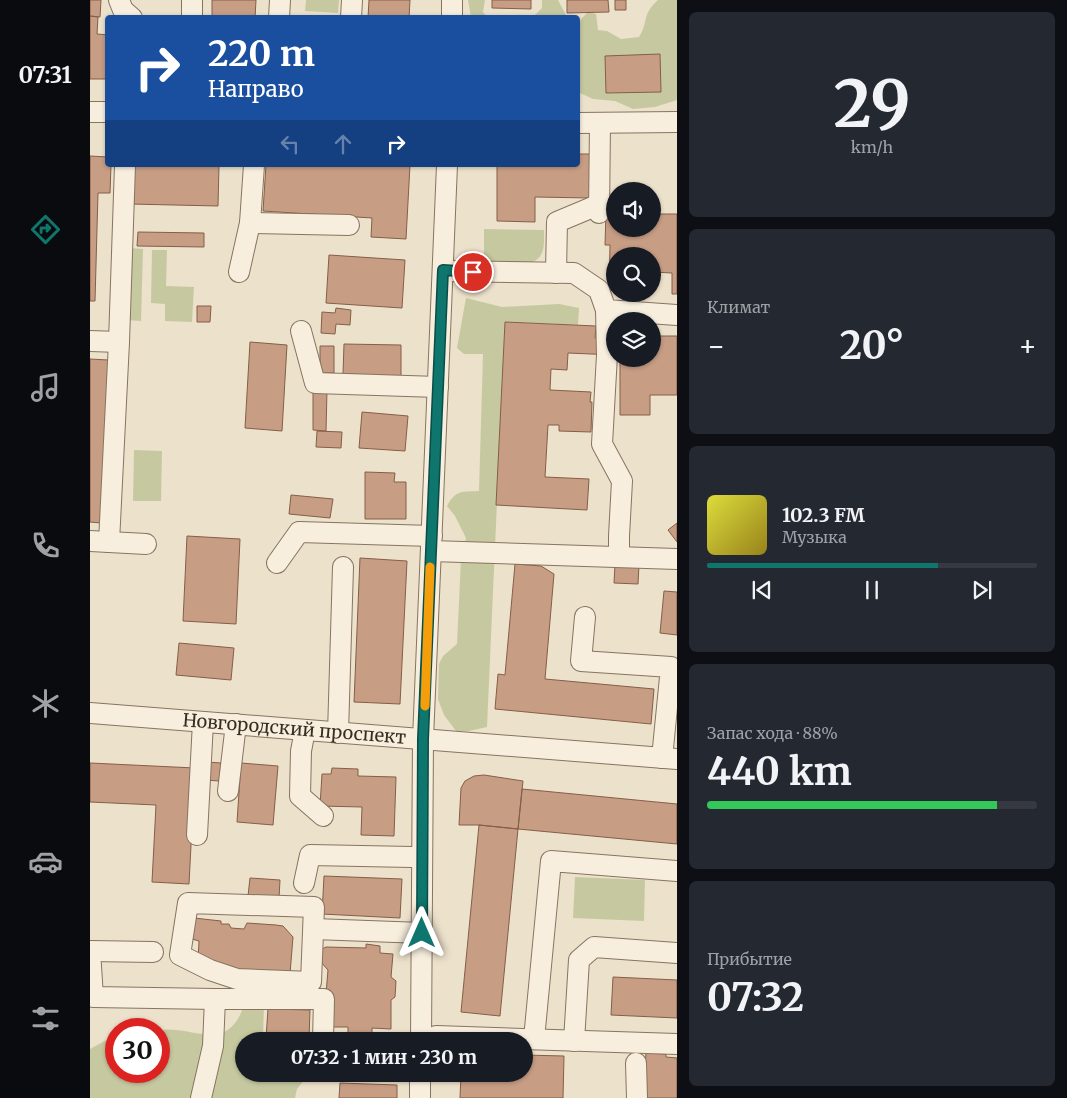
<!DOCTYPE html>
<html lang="ru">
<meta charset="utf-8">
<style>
:root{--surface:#171b24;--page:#242831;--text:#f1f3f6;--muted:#9ea1a6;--line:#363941;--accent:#0f766e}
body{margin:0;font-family:Merriweather,serif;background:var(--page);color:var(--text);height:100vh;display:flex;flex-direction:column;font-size:19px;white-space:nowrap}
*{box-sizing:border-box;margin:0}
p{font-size:16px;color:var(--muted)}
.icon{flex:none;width:28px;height:28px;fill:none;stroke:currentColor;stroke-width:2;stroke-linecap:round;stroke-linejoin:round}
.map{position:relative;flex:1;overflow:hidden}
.panel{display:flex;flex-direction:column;gap:12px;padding:12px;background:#0d0f14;width:390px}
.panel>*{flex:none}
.guide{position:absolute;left:15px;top:15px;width:475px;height:152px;border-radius:5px;box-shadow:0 1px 4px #0004;background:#1a4fa0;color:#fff;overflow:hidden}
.fabs{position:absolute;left:516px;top:182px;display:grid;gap:10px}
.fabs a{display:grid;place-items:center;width:55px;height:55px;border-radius:50%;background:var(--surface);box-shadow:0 1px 4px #0004;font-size:25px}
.speed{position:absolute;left:15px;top:1018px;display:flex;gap:10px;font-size:25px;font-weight:700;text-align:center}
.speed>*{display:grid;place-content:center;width:65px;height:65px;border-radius:50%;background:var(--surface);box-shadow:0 1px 4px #0004;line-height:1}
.speed .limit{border:8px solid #d22;background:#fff;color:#111}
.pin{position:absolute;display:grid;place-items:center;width:42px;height:42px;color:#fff;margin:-21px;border:2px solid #fff;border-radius:50%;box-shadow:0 1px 5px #0007}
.me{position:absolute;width:55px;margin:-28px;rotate:0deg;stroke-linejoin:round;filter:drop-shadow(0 0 4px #0008)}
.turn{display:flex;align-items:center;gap:18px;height:105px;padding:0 20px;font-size:22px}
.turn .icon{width:65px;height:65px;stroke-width:2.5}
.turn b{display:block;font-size:35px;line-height:42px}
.lanes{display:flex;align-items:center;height:48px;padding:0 20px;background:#0003;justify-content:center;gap:25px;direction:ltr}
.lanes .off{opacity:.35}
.big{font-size:38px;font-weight:700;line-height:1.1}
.panel .tile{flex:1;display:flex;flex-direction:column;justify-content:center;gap:8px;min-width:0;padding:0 18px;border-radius:8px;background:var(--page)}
.panel .dial{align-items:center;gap:0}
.dial b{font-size:65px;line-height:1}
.song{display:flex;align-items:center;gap:15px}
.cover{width:60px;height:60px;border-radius:8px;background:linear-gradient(135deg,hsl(60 70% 55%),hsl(50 70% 35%))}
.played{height:5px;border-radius:2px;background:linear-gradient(90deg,var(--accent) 70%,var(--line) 70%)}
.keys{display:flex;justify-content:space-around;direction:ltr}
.heat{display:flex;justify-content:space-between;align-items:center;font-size:28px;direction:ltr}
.charge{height:8px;border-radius:4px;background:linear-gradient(90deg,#34c759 88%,var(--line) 0)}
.trip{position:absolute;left:145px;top:1032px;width:298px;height:50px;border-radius:25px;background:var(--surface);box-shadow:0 1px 4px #0004;font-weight:700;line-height:50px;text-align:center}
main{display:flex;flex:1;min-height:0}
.menu{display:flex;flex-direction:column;width:90px;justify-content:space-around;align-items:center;background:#090b0e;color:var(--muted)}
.menu .icon{width:35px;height:35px}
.menu .active{color:var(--accent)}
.menu b{font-size:22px;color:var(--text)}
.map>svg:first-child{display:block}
.green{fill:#c6c99f}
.building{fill:#c79d84;stroke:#855e48}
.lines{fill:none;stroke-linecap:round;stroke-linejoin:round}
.minor-casing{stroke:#877460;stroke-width:22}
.minor{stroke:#f7eede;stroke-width:20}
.route-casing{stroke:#0a4d48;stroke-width:12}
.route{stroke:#0f766e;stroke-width:9}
.slow{stroke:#f59e0b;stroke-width:9}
.labels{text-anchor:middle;stroke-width:5;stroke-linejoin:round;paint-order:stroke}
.street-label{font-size:18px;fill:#392d22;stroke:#f4ebda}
</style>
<main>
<nav class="menu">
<b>07:31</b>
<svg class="icon active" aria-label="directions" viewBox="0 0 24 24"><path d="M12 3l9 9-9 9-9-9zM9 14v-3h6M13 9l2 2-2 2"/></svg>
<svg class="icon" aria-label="music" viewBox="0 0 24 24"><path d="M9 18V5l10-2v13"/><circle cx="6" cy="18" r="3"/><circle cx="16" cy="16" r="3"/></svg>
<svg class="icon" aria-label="phone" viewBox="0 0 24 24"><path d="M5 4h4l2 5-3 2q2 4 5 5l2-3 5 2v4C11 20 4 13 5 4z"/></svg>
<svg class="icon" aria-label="climate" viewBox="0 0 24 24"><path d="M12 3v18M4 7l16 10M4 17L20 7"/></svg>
<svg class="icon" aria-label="car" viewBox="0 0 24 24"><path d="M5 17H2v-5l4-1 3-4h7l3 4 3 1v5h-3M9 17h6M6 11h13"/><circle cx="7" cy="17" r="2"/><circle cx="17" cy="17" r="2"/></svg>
<svg class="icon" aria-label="filters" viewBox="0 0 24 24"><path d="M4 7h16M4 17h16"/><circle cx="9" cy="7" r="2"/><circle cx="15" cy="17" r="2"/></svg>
</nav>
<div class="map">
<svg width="587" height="1098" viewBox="0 0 587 1098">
<rect width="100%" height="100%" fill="#ece1cb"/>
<!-- green -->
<path class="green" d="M216,0H249L248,13L215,11Z
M378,0H395L393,12L397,17H381Z
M452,0H468L477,17H439L445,15L452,8Z
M568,0H587V100L565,107L543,109L525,101L503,99L488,92V26L492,18L498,12L506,14L508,30L517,31L531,39L549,37C559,22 551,15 568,0Z
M394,229L454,230C454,244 456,259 439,263L394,262Z
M39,248L53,249L51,321L37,320Z
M62,250H77L76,286L104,287L102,322L75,321V304L61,303Z
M376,298L412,307L469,304L489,308L488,325L415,322L397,727L379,731H366L354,715L348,699L349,664L353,656L367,644L371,559L376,538L365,516L357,506C366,489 373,492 389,491L393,354H374L367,348Z
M44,450L72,451L71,501H43Z
M485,877L555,880L554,921L483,918Z
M174,1005L173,1039L221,1041H154V1074H219L207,1089L205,1098H0V1049L20,1038L26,1036V1071H69V1030C102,1025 136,1054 153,1008Z"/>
<!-- building -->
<path class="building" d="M0,0H11L10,17L0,16Z
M122,0H166L165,18H122Z
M279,0H320L319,18H278Z
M402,0H441V9L402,8Z
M477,0H518L519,12L477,13Z
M525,0H536V10H525Z
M0,16L8,17L7,34L18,35V79H0Z
M570,54L571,92L516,93L515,56Z
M488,154H500V198L445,197V222L407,221V165H488Z
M0,156L18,157V165H21L20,193H8L5,301H0Z
M41,165H129L128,206L40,204Z
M176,165H320L316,239L281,237L282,218L173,211Z
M516,212H525V229H562V214H587V294H582V273L562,272V256H525V291L519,290L520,245H515Z
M48,232L114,233V247L47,246Z
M239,255L315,260L312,308L236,303Z
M107,306H121L120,322H107Z
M246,308L261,310L260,325L246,324L245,334L231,333L232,312L245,313Z
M415,322L506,326L505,338L525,339V355L478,353L477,370L461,369L460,390L501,392L500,402H502L501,432L469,431V425H458L455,477L499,479L497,510L406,505Z
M562,336H587V395H560V415H530V359H562Z
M160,342L197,345L192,431L155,428Z
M254,344L311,345V376L253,374Z
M230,346H244V373H230Z
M0,359L18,360L11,523L0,522Z
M223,390H237L236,431L223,430Z
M272,412L318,416L315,451L269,448Z
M227,431L252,432L251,448L226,447Z
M275,472L305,473L304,482H316V519H275Z
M201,495L243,499L240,518L199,514Z
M587,523V542L578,530Z
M97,536L150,539L146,624L93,621Z
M270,558L317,561L310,704L264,702Z
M425,564L451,566L464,574L455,679L564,689L561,724L405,709L408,674L415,675Z
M525,564L549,565L548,584L524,583Z
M574,591L587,592V635L570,633Z
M89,643L144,648L141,680L86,675Z
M117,762L131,763L129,781L115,780Z
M0,763L105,768L99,884L62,882L66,805L0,802Z
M151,763L188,766L183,825L147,822Z
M242,768L268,769V776L306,777L304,836L271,835L272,807L230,806L232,774H241Z
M394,775L433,781L428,829L389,825H369L371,788L375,781L384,776Z
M432,789L587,804V844L428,829Z
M389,825L428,829L410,1016L371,1012Z
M234,876L312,879L310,918L232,914Z
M160,878L190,880L189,898L158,896Z
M104,918L131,921V924H139L141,928L154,929L157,923L186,925L193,926L203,937L200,974L122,969L108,962L109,941L102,939Z
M276,944L290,946V953L303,954L301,977L306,981L305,997L301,1000V1029L282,1028V1035L258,1034V1027H240L236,994L238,970L230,961L232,949L236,947L276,948Z
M523,977L587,980V1018L521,1015Z
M178,1009L220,1010L219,1039L176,1038Z
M556,1053L576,1054V1057L587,1058V1098H553Z
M434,1055L474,1056L473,1098H370L371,1074H434Z
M250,1083L307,1085V1098H249Z"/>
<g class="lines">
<!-- minor casing -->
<g class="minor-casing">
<g id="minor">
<path d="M29,0L33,10L42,18"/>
<path d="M102,18V0"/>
<path d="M189,18L190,0"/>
<path d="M261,18L262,0"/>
<path d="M362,18V0"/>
<path d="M0,112H18"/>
<path d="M488,123L587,122"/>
<path d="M509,213L510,124"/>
<path d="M160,223L259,225"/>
<path d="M353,271L484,273L509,290L516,310L587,315"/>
<path d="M149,272L160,223L164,165"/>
<path d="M466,273L467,222L510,204"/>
<path d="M516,310L517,355L512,444L532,481L529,536V556"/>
<path d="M211,331L225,383L348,387"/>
<path d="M0,341L29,342"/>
<path d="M0,541L56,544"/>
<path d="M19,542L29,342L35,165"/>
<path d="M341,551L587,559"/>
<path d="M187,563L209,532L342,536"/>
<path d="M495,617L491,661L581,667L572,758"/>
<path id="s1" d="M0,713L587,759"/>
<path d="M215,730L211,751L210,796L233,816"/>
<path d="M248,733L253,567"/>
<path d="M138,791L146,724"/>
<path d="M107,835L113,722"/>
<path d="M214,883L220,855L322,857L332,859"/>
<path d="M98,903L224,907L221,982L147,979L120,970L90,955Z"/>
<path d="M224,929L332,933"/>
<path d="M0,951L3,997L125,999H234L233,1041"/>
<path d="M0,951L63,952"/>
<path d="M346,1036L587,1044"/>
<path d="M444,1039L461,861L587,871"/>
<path d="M331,1041L333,739L357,165"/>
<path d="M484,1041L489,960L504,947L587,953"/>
<path d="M546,1063L547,1098"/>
<path d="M111,1098L123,1046L125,999"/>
<path d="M330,1098V1074"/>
</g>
</g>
<!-- minor -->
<use href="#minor" class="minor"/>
</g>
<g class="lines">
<!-- route casing -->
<g class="route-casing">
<path id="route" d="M332,933L333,739L353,270L383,272"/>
</g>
<!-- route -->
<use href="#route" class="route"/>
<!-- slow -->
<path class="slow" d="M335,706L340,567"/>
</g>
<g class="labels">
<!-- street labels -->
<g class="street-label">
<text dy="6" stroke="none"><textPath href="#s1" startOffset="205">Новгородский проспект</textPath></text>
</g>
</g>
</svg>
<div class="fabs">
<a><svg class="icon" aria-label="sound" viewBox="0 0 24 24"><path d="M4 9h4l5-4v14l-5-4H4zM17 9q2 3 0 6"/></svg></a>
<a><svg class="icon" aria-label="search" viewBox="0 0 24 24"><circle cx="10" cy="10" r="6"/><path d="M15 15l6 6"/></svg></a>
<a><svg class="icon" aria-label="layers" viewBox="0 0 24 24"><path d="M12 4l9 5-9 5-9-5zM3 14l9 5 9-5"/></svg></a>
</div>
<div class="speed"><div class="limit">30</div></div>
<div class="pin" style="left:383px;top:272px;background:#d93025"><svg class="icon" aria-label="arrive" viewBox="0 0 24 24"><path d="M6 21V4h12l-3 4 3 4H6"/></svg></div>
<svg class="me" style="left:332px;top:933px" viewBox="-20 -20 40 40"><path d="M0-17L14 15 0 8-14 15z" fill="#0f766e" stroke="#fff" stroke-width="4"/></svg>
<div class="trip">07:32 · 1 мин · 230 m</div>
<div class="guide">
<div class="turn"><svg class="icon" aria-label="right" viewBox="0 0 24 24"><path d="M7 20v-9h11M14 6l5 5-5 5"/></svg><div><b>220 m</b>Направо</div></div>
<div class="lanes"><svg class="icon off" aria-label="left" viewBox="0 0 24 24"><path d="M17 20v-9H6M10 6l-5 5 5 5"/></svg><svg class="icon off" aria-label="ahead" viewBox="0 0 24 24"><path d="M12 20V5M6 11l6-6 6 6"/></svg><svg class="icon" aria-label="right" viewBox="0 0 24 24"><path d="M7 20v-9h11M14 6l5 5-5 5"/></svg></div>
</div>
</div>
<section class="panel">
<div class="tile dial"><b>29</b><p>km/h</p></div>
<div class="tile"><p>Климат</p>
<div class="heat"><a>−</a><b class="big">20°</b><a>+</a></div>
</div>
<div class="tile">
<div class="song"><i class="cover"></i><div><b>102.3 FM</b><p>Музыка</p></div></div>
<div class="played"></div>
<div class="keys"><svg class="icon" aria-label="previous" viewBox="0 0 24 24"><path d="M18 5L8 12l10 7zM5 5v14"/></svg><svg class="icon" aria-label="pause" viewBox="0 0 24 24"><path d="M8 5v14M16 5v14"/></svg><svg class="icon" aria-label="next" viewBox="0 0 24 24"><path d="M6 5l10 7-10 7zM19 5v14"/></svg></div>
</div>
<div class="tile"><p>Запас хода · 88%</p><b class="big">440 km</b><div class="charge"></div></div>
<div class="tile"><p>Прибытие</p><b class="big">07:32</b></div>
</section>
</main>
